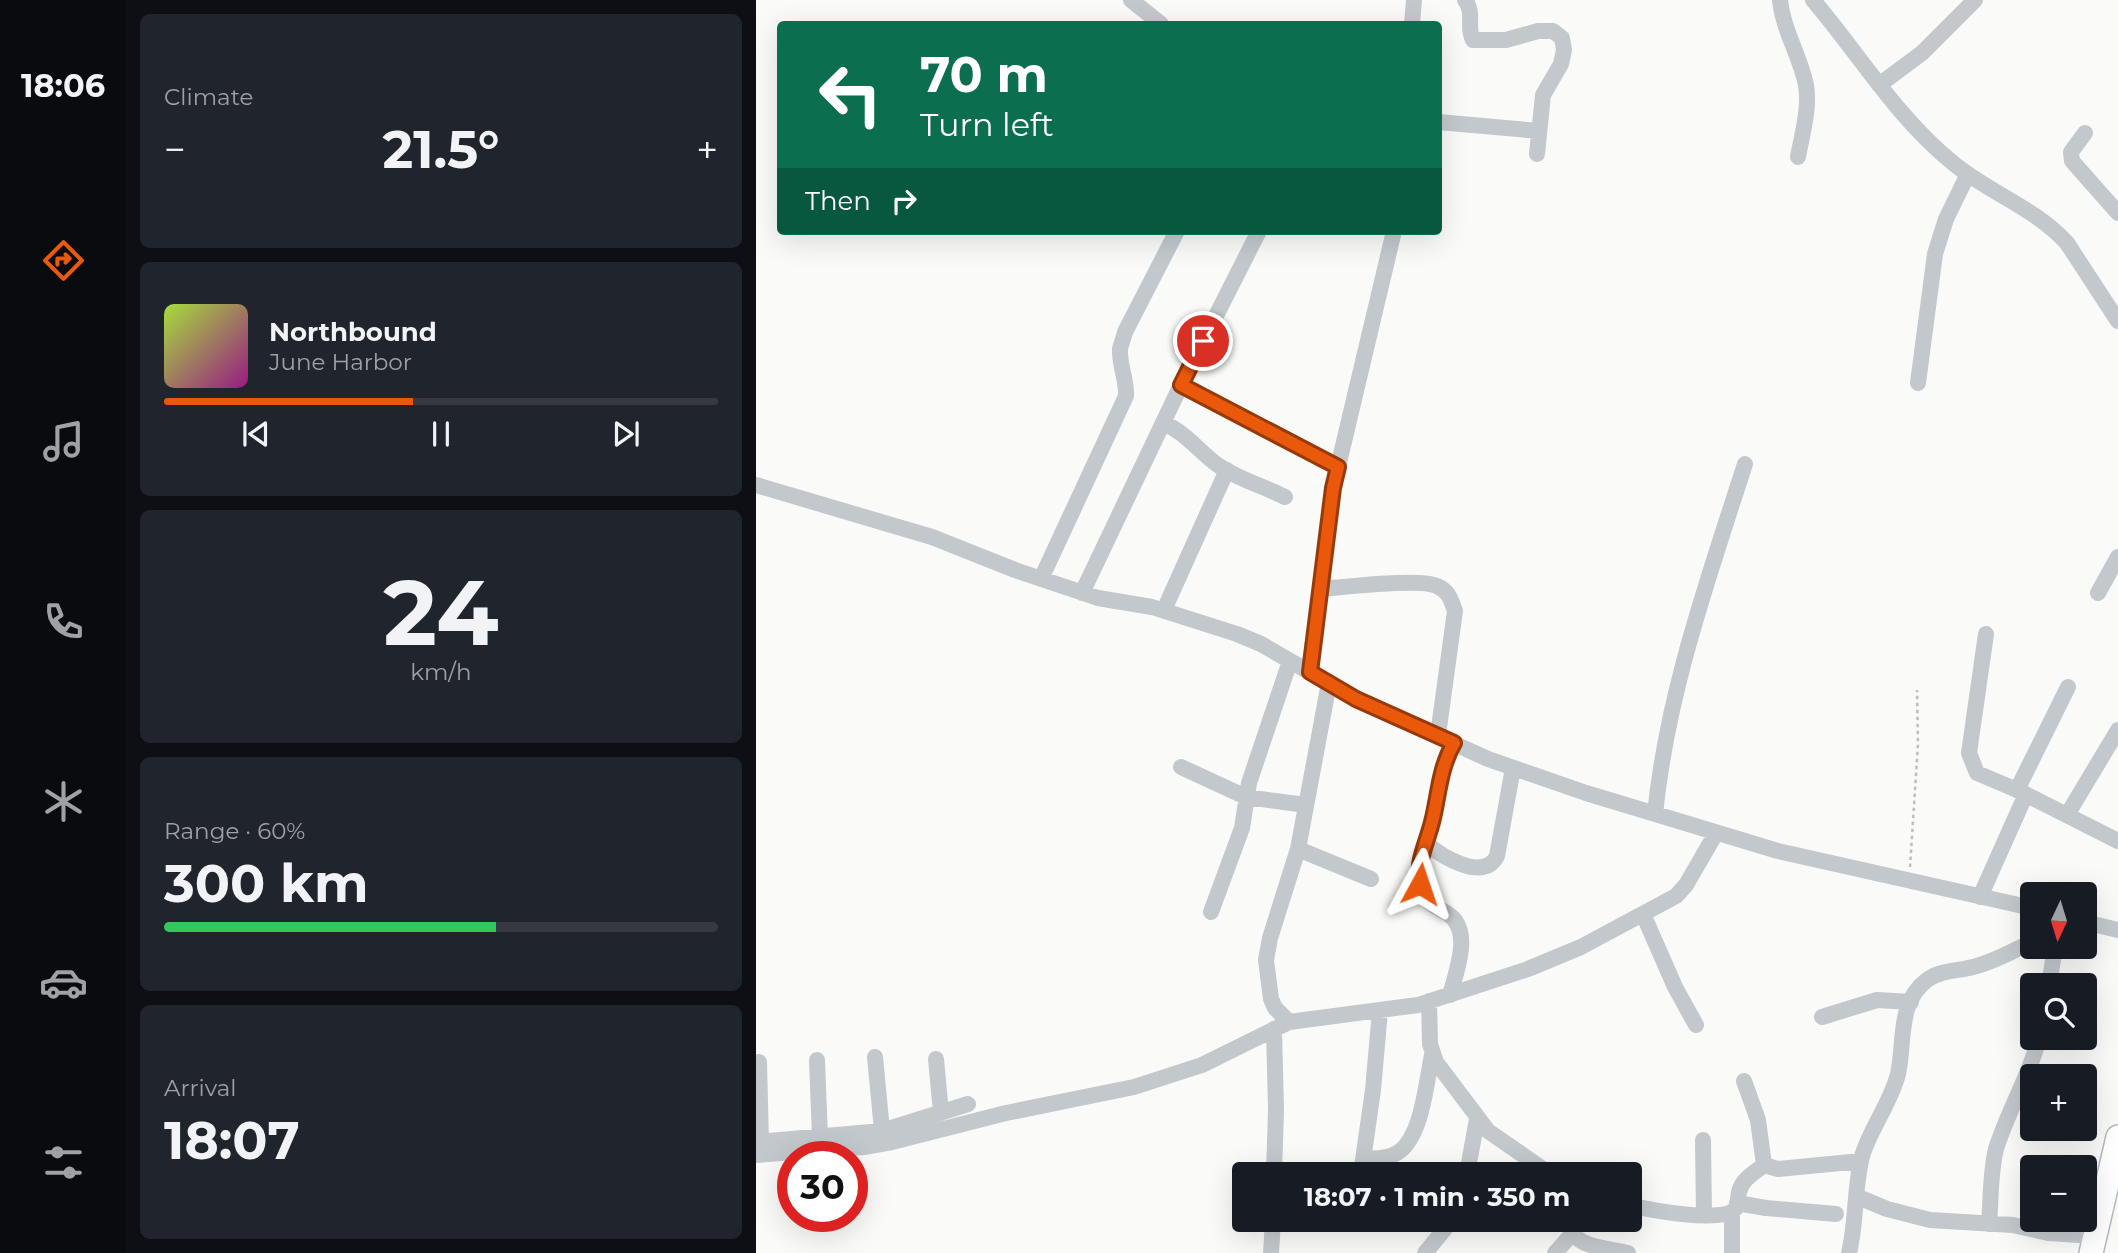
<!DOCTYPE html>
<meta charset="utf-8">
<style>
:root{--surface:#171b24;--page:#20242c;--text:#f1f3f6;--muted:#9ea1a6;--line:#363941;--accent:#ea580c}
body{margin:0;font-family:Montserrat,sans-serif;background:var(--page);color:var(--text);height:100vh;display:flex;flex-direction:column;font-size:26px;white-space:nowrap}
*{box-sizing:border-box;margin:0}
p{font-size:23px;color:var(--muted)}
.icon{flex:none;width:38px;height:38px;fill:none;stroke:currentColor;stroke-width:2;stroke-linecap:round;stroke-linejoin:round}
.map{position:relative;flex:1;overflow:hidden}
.side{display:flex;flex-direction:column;gap:14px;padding:14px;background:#0d0f14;width:630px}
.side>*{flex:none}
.banner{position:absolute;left:21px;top:21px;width:665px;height:214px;border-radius:7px;box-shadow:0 7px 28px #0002;background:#0b6e4f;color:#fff;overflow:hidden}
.needle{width:46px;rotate:184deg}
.buttons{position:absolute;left:1264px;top:882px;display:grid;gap:14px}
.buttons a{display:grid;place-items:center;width:77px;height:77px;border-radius:7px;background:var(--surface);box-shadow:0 7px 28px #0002;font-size:35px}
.speed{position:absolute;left:21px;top:1141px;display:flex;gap:14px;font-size:35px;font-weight:700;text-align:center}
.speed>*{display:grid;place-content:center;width:91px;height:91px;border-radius:50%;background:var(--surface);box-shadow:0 7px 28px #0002;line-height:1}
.speed .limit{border:10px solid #d22;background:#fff;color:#111}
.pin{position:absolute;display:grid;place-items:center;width:60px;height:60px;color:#fff;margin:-30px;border:4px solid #fff;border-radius:50%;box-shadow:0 2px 7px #0007}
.me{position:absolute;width:77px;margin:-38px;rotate:5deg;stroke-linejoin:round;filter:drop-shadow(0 0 5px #0008)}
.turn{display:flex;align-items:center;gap:24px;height:147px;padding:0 28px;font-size:32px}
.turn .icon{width:91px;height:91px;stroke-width:2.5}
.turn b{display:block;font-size:49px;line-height:60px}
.then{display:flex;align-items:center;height:66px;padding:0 28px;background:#0003;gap:14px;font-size:26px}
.big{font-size:52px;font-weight:700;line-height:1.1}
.side .card{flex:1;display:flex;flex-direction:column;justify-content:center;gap:10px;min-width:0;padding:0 24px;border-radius:10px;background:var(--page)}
.side .dial{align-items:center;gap:0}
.dial b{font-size:91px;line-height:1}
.song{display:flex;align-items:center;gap:21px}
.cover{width:84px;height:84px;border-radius:10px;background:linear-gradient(135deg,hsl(80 70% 55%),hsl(310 70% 35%))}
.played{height:7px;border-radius:4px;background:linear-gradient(90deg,var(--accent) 45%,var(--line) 45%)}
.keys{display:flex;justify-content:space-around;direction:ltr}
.heat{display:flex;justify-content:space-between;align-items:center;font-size:38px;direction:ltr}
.charge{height:10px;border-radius:5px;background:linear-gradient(90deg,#34c759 60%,var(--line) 0)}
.trip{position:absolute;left:476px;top:1162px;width:410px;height:70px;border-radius:7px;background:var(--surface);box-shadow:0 7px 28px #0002;font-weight:700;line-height:70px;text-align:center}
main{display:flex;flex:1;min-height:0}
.tab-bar{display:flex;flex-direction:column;width:126px;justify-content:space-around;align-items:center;background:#090b0e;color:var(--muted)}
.tab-bar .icon{width:49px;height:49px}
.tab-bar .current{color:var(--accent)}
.tab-bar b{font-size:32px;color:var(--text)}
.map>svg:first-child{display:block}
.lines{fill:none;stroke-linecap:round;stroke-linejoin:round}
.secondary-casing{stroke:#b3babf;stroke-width:26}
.path{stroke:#bbbfc2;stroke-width:2.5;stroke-dasharray:3.5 3.5;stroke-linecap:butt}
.street{stroke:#c3c8cc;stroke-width:16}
.secondary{stroke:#fff;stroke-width:23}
.route-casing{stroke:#983908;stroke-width:18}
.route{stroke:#ea580c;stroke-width:12}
</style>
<main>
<nav class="tab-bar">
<b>18:06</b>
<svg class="icon current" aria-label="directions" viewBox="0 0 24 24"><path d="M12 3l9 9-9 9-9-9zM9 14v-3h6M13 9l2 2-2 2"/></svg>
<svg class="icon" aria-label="music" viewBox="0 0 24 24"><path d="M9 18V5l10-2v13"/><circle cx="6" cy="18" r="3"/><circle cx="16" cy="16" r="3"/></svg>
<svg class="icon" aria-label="phone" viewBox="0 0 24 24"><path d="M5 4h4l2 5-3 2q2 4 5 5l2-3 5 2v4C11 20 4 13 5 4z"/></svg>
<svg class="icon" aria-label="climate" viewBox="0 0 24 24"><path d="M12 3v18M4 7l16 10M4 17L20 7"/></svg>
<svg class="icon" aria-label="car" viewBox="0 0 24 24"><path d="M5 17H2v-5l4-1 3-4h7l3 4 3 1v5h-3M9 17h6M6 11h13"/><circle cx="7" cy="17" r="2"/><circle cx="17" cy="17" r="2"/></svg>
<svg class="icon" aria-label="filters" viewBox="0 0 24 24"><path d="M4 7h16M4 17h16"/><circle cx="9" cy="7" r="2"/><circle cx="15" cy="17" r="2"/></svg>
</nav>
<section class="side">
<div class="card"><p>Climate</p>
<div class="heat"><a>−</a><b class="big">21.5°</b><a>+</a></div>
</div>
<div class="card">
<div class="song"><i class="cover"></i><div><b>Northbound</b><p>June Harbor</p></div></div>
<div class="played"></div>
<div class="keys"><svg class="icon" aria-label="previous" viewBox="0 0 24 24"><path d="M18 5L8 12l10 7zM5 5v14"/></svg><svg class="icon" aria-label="pause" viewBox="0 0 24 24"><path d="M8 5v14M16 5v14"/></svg><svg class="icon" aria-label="next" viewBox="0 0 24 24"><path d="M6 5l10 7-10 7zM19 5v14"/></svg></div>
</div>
<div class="card dial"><b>24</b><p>km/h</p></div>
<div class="card"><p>Range · 60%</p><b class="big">300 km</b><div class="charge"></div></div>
<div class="card"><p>Arrival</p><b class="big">18:07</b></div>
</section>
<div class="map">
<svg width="1362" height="1253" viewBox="0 0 1362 1253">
<rect width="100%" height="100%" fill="#fafaf8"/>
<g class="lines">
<!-- secondary casing -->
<g class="secondary-casing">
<path id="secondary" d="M1335,1253L1362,1137"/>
</g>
<!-- path -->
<path class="path" d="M1154,867L1162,744L1161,690"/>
<!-- street -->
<path class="street" d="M375,0L405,24
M709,0C719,13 710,27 717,40H750L782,31H797L806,38L808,50L805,64L787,95L781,154
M1024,0C1027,30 1044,56 1050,85C1054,108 1046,134 1042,157
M1057,0C1103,54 1141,118 1197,163C1233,193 1278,207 1311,243L1362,321
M656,24L658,0
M1123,85L1166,53L1219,0
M682,122L783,131
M1329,133L1315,152L1316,161L1362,213
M1162,383L1179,254L1190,219L1212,174
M425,385L582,467
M407,423C429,432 441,449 459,463C479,478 507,486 529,497
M0,485L176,537L259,570L342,598L396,607L481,634L505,644L600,699L732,759L830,793L1022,851L1276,908
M285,579L370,396C371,380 363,365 364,349C365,344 368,337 369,332L421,231
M564,589C588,587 663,578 681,586C693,591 695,600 699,611L682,735
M326,593L425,385L503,231
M1342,593L1362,557
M408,610L471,470
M1230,634L1213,753L1221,773L1261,790L1362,841
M553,672L577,488L638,231
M425,767L490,797L550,805
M1261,790L1312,687
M899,814C911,694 952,579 989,464
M1311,815L1362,730
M670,843C685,856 728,883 741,856L757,768
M542,849L615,879
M1224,897L1270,794
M455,912L486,828L493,783L534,661
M887,914L919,987L940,1025
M1328,922L1362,930
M1293,985L1299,947
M694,995C700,972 717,930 692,914C684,908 671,904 667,894C664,887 662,876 663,868C664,854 671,840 675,826C682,797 683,769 698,743
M673,1001L674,1044L680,1062L732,1131L794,1174
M1066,1017L1121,1000L1155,1002
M533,1022L519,1008L515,999L510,960L514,938L542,849L573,683
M518,1029L520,1110L518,1174
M119,1057L127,1141
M180,1059L185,1113
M61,1060L64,1138
M3,1062L5,1142
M988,1081L1002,1120L1008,1165L1022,1169L1105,1161
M947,1140L948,1215
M0,1142L126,1131L212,1104
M0,1155L108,1147L136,1142L250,1113L378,1087L446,1065L533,1022L662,1005L772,969L825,947L920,896L930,885L960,833
M609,1159C618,1158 628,1159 637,1155C666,1144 670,1082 676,1055
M605,1174L617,1090L624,1011
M711,1174L721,1119
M1102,1197L1131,1209L1174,1220L1257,1225L1292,1233L1339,1236
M981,1203L1010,1208L1080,1214
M873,1205C890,1209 969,1225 980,1208C982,1204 982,1197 983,1192C986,1179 998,1173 1008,1165
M813,1220C814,1249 850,1247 872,1253
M1233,1224C1235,1200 1234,1173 1240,1149C1252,1110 1273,1078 1283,1038
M515,1253L517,1220
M669,1253L696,1220
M799,1253L816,1234
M976,1253V1212
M1093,1253C1101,1220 1098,1183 1107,1153C1116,1126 1135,1102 1142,1074C1149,1043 1141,1002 1171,980C1184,970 1202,971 1217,967C1238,962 1256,951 1276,942"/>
<!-- secondary -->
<use href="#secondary" class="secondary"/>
</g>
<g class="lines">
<!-- route casing -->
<g class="route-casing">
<path id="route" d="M447,341L425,385L582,467L577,488L554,672L600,699L698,743C684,767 683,792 677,818C672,841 660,861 664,884"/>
</g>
<!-- route -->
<use href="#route" class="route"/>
</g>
</svg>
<div class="buttons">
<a><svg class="needle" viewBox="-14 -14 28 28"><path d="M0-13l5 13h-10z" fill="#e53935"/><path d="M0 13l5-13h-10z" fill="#9ea1a6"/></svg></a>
<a><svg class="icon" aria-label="search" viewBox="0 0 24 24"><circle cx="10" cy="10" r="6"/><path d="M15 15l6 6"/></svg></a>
<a>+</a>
<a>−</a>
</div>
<div class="speed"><div class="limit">30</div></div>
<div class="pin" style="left:447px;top:341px;background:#d93025"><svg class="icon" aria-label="arrive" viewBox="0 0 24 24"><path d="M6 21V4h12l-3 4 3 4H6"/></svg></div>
<svg class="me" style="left:664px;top:884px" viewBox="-20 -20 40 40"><path d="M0-17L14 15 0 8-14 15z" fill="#ea580c" stroke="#fff" stroke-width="4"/></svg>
<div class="trip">18:07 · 1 min · 350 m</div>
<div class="banner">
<div class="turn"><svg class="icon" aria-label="left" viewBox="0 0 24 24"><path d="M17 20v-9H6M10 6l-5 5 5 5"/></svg><div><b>70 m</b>Turn left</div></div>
<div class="then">Then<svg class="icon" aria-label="right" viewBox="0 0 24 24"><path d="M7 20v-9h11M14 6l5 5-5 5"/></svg></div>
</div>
</div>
</main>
